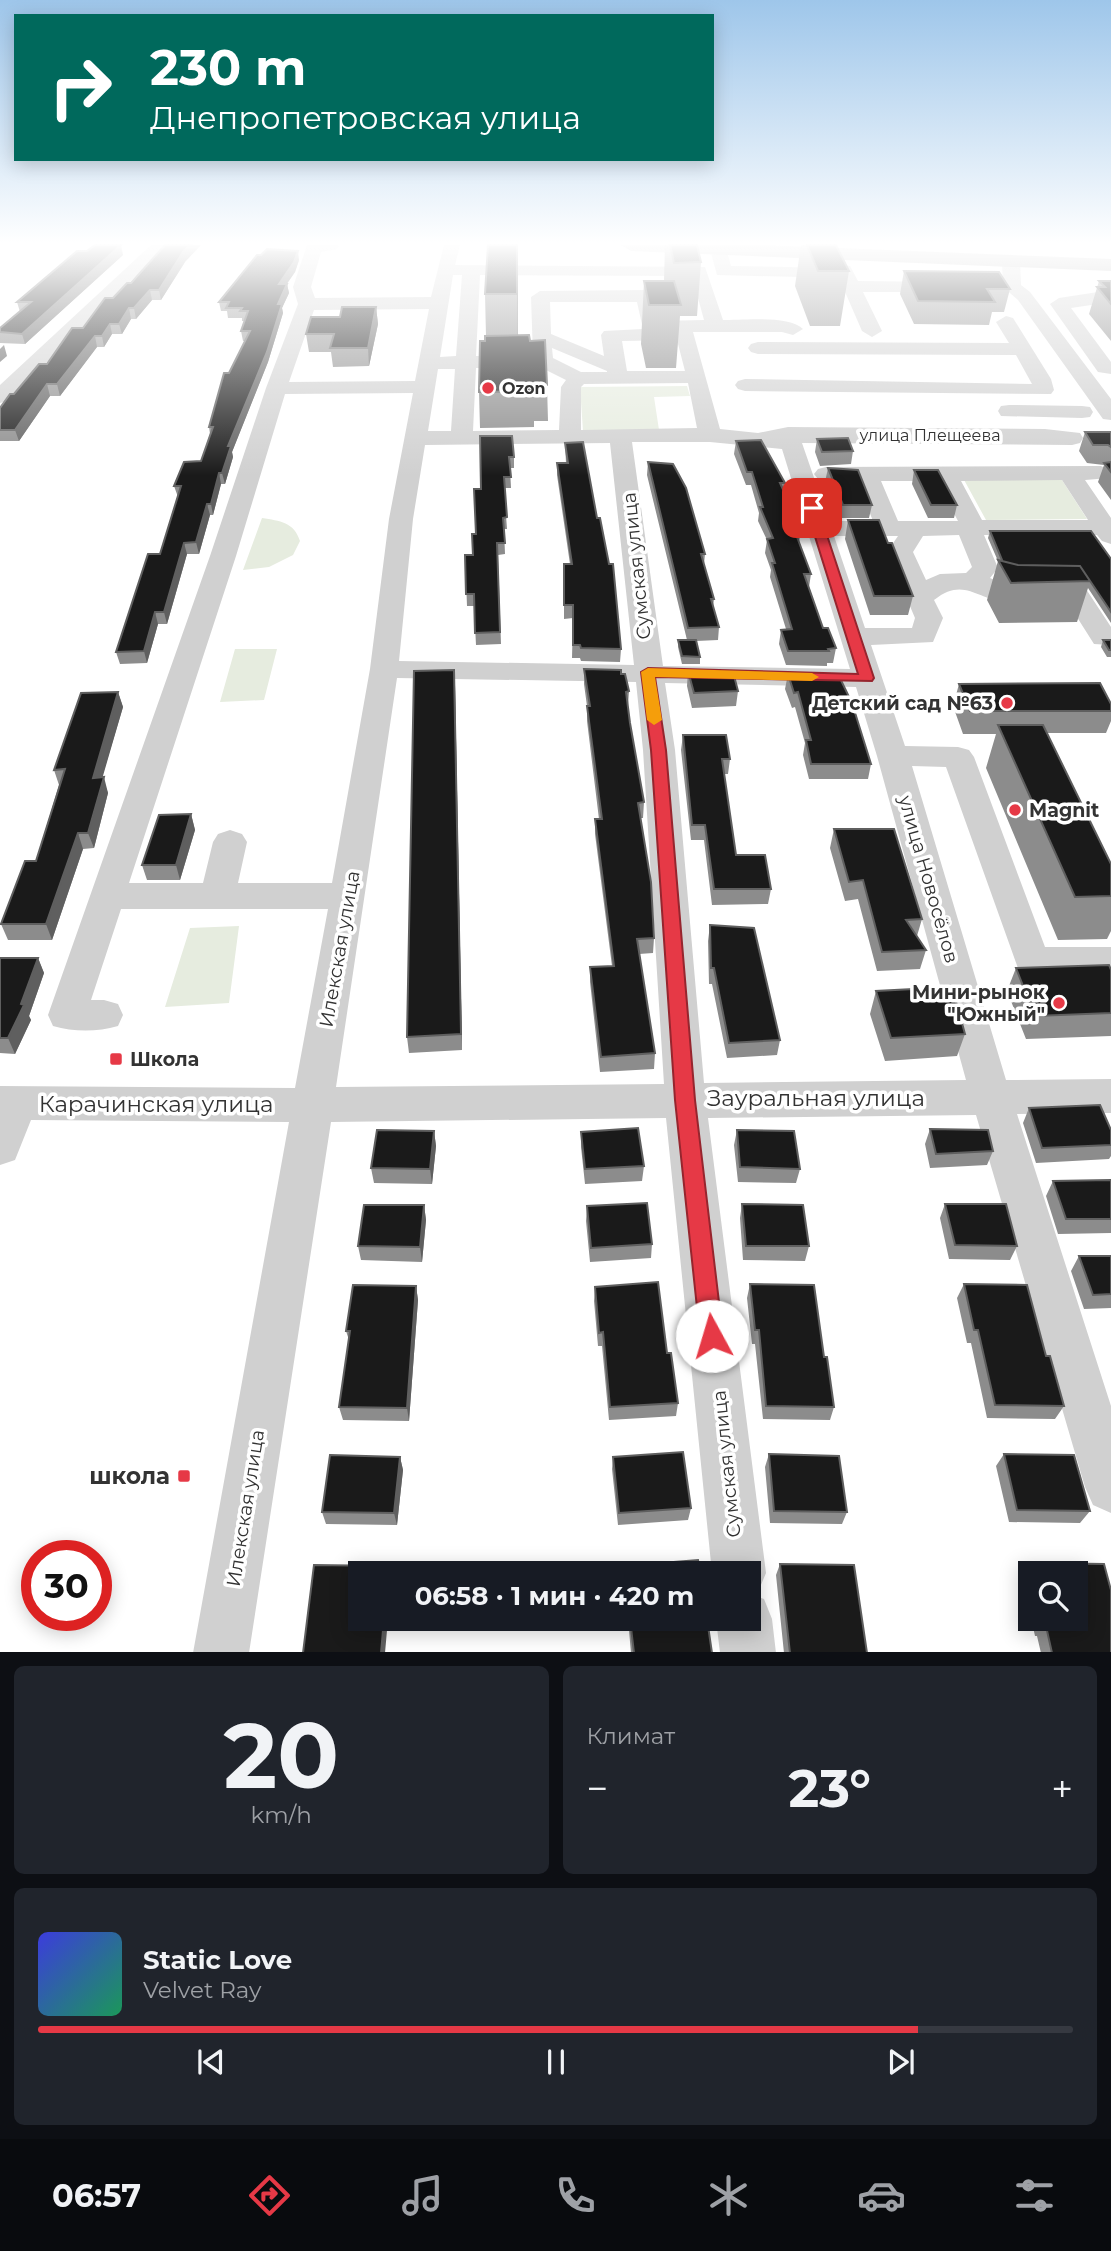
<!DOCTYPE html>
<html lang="ru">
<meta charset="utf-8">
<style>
:root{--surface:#171b24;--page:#20242c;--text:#f1f3f6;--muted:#9ea1a6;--line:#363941;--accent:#e63946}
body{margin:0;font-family:Montserrat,sans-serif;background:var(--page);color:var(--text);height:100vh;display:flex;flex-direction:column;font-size:26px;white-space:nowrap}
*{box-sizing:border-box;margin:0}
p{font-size:23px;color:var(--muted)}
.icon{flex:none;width:38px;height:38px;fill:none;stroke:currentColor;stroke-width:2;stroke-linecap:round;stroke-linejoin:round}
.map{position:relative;height:1652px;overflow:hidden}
.details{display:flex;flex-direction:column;gap:14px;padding:14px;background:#0d0f14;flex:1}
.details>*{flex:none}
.guide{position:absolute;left:14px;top:14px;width:700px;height:147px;border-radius:0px;box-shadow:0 4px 18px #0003;background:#00695c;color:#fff;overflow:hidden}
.fabs{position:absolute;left:1018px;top:1561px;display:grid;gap:14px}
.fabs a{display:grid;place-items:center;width:70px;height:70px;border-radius:0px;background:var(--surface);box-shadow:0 4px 18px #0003;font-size:35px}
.speed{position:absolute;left:21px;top:1540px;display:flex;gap:14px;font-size:35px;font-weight:700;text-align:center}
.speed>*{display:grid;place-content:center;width:91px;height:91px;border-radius:50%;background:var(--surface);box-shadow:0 4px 18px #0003;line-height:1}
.speed .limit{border:10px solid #d22;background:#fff;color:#111}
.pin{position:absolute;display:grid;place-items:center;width:60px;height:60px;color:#fff;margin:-30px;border-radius:14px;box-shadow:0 4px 10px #0006}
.me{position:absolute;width:77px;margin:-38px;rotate:354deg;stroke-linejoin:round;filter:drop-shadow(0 0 5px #0008)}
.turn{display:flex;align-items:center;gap:24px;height:147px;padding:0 21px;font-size:32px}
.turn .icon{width:91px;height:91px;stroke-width:2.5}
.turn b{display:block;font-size:49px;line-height:60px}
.big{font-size:52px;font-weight:700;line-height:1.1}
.details .widget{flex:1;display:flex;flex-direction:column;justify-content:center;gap:10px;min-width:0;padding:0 24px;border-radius:10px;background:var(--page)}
.details .dial{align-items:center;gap:0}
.dial b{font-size:91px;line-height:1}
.song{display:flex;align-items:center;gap:21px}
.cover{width:84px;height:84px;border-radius:10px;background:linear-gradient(135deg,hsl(240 70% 55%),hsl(150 70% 35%))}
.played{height:7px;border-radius:4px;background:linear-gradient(90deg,var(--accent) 85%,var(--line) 85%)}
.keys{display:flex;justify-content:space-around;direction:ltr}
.heat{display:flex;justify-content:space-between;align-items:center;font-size:38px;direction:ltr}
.details .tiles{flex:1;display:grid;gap:14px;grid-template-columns:1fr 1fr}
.widget:last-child{grid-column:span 2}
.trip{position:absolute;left:348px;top:1561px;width:413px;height:70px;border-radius:0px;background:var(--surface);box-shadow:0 4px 18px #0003;font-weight:700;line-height:70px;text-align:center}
.tab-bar{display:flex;height:112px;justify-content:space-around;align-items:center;background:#090b0e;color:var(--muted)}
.tab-bar .icon{width:49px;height:49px}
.tab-bar .active{color:var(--accent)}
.tab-bar b{font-size:32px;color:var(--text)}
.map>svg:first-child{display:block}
.green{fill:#e6ecdf}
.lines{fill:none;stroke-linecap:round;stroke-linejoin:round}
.minor{fill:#d0d0d0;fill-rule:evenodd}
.major{fill:#ababab;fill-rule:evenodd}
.wall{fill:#8c8c8c;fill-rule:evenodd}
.shaded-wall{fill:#5f5f5f}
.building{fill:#1a1a1a;stroke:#5f5f5f;stroke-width:2}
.route{fill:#e63946;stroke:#96252e;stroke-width:2}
.slow{fill:#f59e0b}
.poi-dot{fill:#e63946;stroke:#fff;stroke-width:2.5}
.labels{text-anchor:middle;stroke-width:7;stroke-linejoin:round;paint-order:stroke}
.far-poi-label{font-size:16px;font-weight:bold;fill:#333;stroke:#fff;text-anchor:start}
.far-street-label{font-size:16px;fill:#333;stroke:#fff}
.street-label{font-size:19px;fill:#333;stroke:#fff}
.poi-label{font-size:19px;font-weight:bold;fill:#333;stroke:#fff;text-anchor:end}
.near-street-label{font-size:23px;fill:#333;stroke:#fff}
.near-poi-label{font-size:23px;font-weight:bold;fill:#333;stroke:#fff;text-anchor:end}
</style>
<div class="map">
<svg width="1111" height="1653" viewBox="0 0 1111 1653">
<rect width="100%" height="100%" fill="#fff"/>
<!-- green -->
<path class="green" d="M687,386L690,396L654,397L659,430L583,431L580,387Z
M1060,477L1087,519L986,520L963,478Z
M262,518C280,521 294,522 300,541L293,555L269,567L243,570Z
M235,649H277L264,700L220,702Z
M239,926L229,1003L165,1007L190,928Z"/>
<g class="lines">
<!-- minor -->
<path class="minor" d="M151,245H168L7,401L0,403V385Z
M307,245H339L337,249L321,252L311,287L315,298L431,297L444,245H460L455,265L705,267L723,320C742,320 790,315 803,329L793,335L782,332H693L720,429L758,433L788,427L1045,429L1080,433L1083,438L1080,443L1072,445L802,443L829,521H873L857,481L818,479L814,474L818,469L826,467L1101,466L1111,471L1109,478L1085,480L1111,518V544L1102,541L1097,535H984L998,568L990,578L1008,586L1086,589L1111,627V645L1094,644L1068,603C1048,603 1027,603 1007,602C977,600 964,576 934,600L943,618L933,642L871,645L905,746L958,747L969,750L974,757L1045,947H1111V975H1032L1019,971L946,767L912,766L1006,1080L1111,1079V1113L1017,1114L1111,1406V1513L1093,1505L1085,1487L976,1115L708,1118L766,1573L758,1592L752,1595L764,1599L772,1619L776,1653H720L716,1619H749V1573H712L666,1118L331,1122L249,1653H193L289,1122L31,1120L15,1160L0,1165V1086L295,1088L328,909H121L91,1000H104L118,1004L123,1015L118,1026C97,1032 74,1032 53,1026L48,1015L210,556L266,388L298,304L293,287ZM453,275H462L456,356L440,357ZM480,275L692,276L704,320L659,321L654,296L645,290L540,291L531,297L533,355L476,356ZM550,302H637L643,329L604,331L601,335L604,356L551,334ZM429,309L415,381L289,382L314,310ZM677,340L685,371H627L622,341ZM552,348L607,371V372H581L553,358ZM540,367L566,380L561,387L559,430L473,431L476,368ZM438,369H455L451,431H428ZM688,383L697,428L581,430V387L584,384ZM413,393L389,519L370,669L332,883H238L247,842L242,834L230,830L218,834L213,842L203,883H129L236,556L285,394ZM632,442H710L782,449L850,669L663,666ZM610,443L634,665L399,661L413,519L425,445ZM1062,480L1088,520H982L961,481ZM881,481H937L958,521H898ZM959,535L972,567L966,573L940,574L926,580L913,552L923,536ZM834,536H898L887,552L915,618L912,628H865ZM397,678L636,682L643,750L664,1084L336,1087ZM665,683L856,687L877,756L966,1080L704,1083L675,750Z
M713,245H725L731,266L837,268L844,265L850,266L858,281L946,282L955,287L946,292H863L882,331L872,337L862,331L839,278L717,275L710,249Z
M1011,256L1020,261L1021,285L1030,292L1111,399V420L1103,419L1018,300L1003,287L1002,261Z
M1111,290V302L1071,308L1111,362V374L1098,372L1050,304L1059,298Z
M1006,316L1013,318L1051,379L1054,390L1051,394L745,391L738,389L735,385L738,381L745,379L1032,384L1016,355L758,354L751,352L748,348L751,344L758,342L1009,343L996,322Z
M1009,405L1082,406L1090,407L1093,412L1090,417L1082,418L1001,416L998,411L1001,406Z"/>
<!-- major -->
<path class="major" d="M621,245H763L1111,259V271L631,251Z"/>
</g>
<!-- wall -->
<path class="wall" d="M517,245L518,335L530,341L547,385L548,421H534V427L480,428L479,392L486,336L485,294Z
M665,245H697L701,262L697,316H680L676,368H646L641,344L644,281H664Z
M801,245H836L849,271L840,326H810L795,286Z
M123,255L25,344L0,343V328L20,312L17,302Z
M299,260L295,272L287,284L289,293L282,308L283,313L268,362L232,452L233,457L225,484H221L213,515H210L199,554H187L167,624H158L147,663L120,664L116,652L160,554L178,497L174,486L201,461L210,434L209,427L229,373L245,341H243L241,331L244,321H242V318H228L227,311H221L219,302Z
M185,262L161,300H152L136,319H131L122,334H112L104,347H97L60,396H50L19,441H0V408L131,283Z
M904,271L1010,289L1004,312H992L989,325L914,324L900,294Z
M1099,281H1111V341L1089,314Z
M376,307L378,324L369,366L333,367L331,352H309L306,334L340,317Z
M1085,432H1111V500L1098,482L1104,465L1087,463L1079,451Z
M480,436L514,457V468H510L511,488H504L507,529H504L505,554L498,555L501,644L476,645L474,606H467L465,555H473L476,534L481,489Z
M817,439L853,451L851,464L820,466L815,452Z
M736,441L785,483L784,491L801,529L799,543L811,574L809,587L823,628L836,648L833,663H827V666L786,665L779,644L781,630L786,629L770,577L771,570L765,553L767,540L758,521L759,513L751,485H746L734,454Z
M565,443L621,649L620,662L581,661L580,658H572L573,618L564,619V564H570L557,475V463H566Z
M648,462L705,554L704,564L714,599L713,607L719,627L718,640L696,641L700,657V664H682L678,647V640H687L647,475Z
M828,468L872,505L869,518H840L825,482Z
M914,470L957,505L954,518H928L912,484Z
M848,520L888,543L913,596L908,615H870L845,539Z
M990,531L1111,559V623L1088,588L1077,622L999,623L987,600L998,561L988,538Z
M1103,640H1111V657H1107L1101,647Z
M584,669L621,674L629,691L628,706L630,723L644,802L643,818H640L654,938L653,953L639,954L655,1053L654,1069L600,1072L590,982V967L612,966L595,834V819H599L587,721V706L584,684Z
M688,671L738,691L736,706L692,708L687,686Z
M788,674L871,764L868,779H809L803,755L805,743L795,707L792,708L785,689Z
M959,684L1111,704V721L1106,733H1047L1111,864V931L1107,939L1058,940L986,768L996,734H963L953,706Z
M455,685L462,1050L409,1053L407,1037Z
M118,692L123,707L102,777L108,793L94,848L83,849L52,940H8L1,924L36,861L59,785L54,770Z
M683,735L730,759L728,774H724L736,855L771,889L768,904L712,905L704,840H691L681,750Z
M191,814L195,830L180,880H147L142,865Z
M834,829L922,919L917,936L926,950L920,969L877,971L858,899L845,901L830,848Z
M710,925L780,1040L777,1055L727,1058L712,984H709L708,941Z
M0,958H38L44,973L29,1016L31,1020L15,1054L0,1053Z
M1016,968L1111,970V1036L1026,1039L1007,991Z
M876,991L965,1034L957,1056L885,1061L870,1014Z
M1029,1108L1111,1130V1156L1109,1159L1036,1163L1023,1123Z
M930,1129L993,1151L987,1165L930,1168L925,1144Z
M737,1130L800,1169L796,1183L738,1182L734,1145Z
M434,1131L436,1146L432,1184L374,1183L371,1168Z
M581,1132L644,1166L642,1181L585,1184L581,1147Z
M1111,1180V1233L1058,1234L1046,1196L1053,1181Z
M742,1204L809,1246L805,1261L743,1260L740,1218Z
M945,1204L1017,1246L1010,1260L949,1259L940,1218Z
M424,1205L426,1220L422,1262L361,1260L358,1246Z
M587,1206L652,1244L651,1258L590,1262L586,1221Z
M1079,1256H1111V1308L1084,1309L1071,1271Z
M750,1284L824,1357L834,1407L830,1420L763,1419L755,1344H752L747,1298Z
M964,1284L1046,1356L1064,1406L1055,1419L987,1418L971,1343H967L957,1298Z
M416,1286L418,1300L409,1421L343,1420L339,1407L349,1340L346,1331Z
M595,1287L678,1403L676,1416L609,1420L602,1346H598L594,1301Z
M769,1454L847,1512L842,1524L770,1523L765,1467Z
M1004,1454L1090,1511L1080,1523L1009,1522L996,1466Z
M400,1457L403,1470L397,1525L326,1524L322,1512Z
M613,1457L691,1508L688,1520L618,1525L612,1469Z
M1029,1563L1104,1564L1111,1590V1653H1041L1037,1636H1035L1021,1574ZM1031,1573H1076V1619H1031Z
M780,1564L867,1653H784L776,1575Z
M628,1619H707L712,1653H631Z"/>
<!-- shaded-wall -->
<path class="shaded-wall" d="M121,245L123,255L25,344L22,334Z
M190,245H201L185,262L161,300L159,290L183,252Z
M517,245L518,279V353L517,294Z
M298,251L299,260L295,272L280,293L279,284Z
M287,284L289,293L282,308L283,313L268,362L232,452L233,457L225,484L222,473L228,446L278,304Z
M150,290L152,300L136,319L134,308Z
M376,307L378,324L369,366L368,348Z
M129,308L131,319L122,334L119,324Z
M110,324L112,334L104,347L102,336Z
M95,336L97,347L60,396L57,384Z
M4,345L7,356L0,362V349Z
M47,384L50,396L19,441L15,430Z
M219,473L221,484L213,515L211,504Z
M207,504L210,515L199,554L196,542Z
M184,543L187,554L167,624L164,612Z
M155,612L158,624L147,663L144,651Z
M454,670L455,685L462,1050L461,1034Z
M118,692L123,707L98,793L93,778Z
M104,777L108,793L94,848L88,833Z
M191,814L195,830L180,880L176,865Z
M78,833L83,849L52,940L46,924Z
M38,958L44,973L29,1016L31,1020L15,1054L8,1038Z
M434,1131L436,1146L432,1184L430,1169Z
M424,1205L426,1220L422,1262L420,1247Z
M416,1286L418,1300L409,1421L407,1408Z
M400,1457L403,1470L397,1525L394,1513Z
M384,1619H388L385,1653H381Z"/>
<!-- building -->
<path class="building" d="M95,245H121L22,334L0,332V328L31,302H17L77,251H87Z
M165,245H190L183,252L159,290H150L134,308H129L119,324H110L102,336H95L57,384H47L15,430H0V408L10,394H14L39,364H47L72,328H83L105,298H113L127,283H131Z
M488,245H517V294H485Z
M670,245H697L701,262L674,263Z
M807,245H836L849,271H818Z
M267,249L298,251L294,262L279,284H287L278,304H282L267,352L228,446H231L222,473H219L211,504H207L196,542L184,543L164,612H155L144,651L116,652L148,554H160L181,486H174L184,462L201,461L213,427H209L224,373H229L250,331H241L248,311H240L242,308H226L229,302H219L257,255H261Z
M904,271L999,272L1010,289H987L995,302L918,301Z
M644,281H674L681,305H649Z
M1099,281H1111V304L1097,287H1105Z
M342,307H376L368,348H330L334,334H306L311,317H340Z
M529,335L530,341L545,340L547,385H533V391L479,392L480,341H485V336Z
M1085,432H1111V447L1108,445H1093Z
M480,436H512L514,457H509L511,477H504L507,517L503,518L505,543H497L500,632L475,633L474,594H466L465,555H473L472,534H476L474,489H481Z
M848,438L853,451L822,452L817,439Z
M761,440L785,483H780L801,529H794L811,574H804L823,628H828L836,648L828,649L829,651H788L781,630L792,629L772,563H775L767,539L773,538L760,507H763L752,472H747L736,441Z
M583,442L597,518H600L609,564H613L621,649L581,648L580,645H573V605H564V564H572L557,463H568L565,443Z
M648,462L673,464L686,488L705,554H701L714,599H711L719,627L688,628Z
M1111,462V472L1104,463Z
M828,468L858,470L872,505H843Z
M914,470H938L957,505H931Z
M848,520H879L888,543H892L913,596H874Z
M990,531H1091L1111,559V612L1080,566L1018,565L1002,561V560Z
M998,560L1018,565L1080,566L1090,581L1011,583Z
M678,640H696L700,657L682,656Z
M1103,640H1111V650H1109Z
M584,669L621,670V674H625L629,691L626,692L630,723L644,802L638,803L651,882L654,938L637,939L655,1053L601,1057L590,967L614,966L595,819H602L587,706H590Z
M454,670L461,1034L407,1037L414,671Z
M688,671L733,672L738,691L694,693Z
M788,674H838L852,703L871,764H811L806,740H811L798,692L794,693Z
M1100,683L1111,704V711H970L959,684Z
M118,692L93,778L104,777L88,833H78L46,924H1L25,861H36L65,769L54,770L81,693Z
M998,725H1043L1111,864V896L1075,897Z
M683,735H726L730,759H722L736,855H765L771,889H714L705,825H692Z
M191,814L176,865H142L159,815Z
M834,829H894L922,919L906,920L926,950L882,952L863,880L849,882Z
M710,925L754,928L780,1040L729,1043L714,968H711Z
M0,958H38L21,1004L24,1005L8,1038H0Z
M1109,965L1111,970V1013L1035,1016L1016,968Z
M952,987L965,1034L891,1038L876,991Z
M1100,1105L1111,1130V1145L1042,1148L1029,1108Z
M638,1128L644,1166L585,1169L581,1132Z
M930,1129L988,1130L993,1151L936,1154Z
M377,1130L434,1131L430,1169L371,1168Z
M737,1130L794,1131L800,1169L740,1167Z
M1111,1180V1219H1066L1053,1181Z
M647,1203L652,1244L591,1248L587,1206Z
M742,1204L803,1205L809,1246H746Z
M945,1204H1006L1017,1246L955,1245Z
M364,1205H424L420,1247L358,1246Z
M1079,1256H1111V1294L1093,1295Z
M658,1282L667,1353H671L678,1403L610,1407L603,1332L599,1333L595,1287Z
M750,1284L814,1285L824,1357H827L834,1407L766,1406L759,1330H755Z
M964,1284L1027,1285L1046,1356H1050L1064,1406L995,1405L978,1330H974Z
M353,1285L416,1286L407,1408L339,1407L350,1331H346Z
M683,1452L691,1508L619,1513L613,1457Z
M769,1454L839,1456L847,1512L774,1511Z
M1004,1454L1074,1455L1090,1511L1017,1510Z
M330,1455L400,1457L394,1513L322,1512Z
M698,1560L700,1573H625L624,1566Z
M1029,1563L1104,1564L1111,1590V1653H1052L1046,1626H1044L1042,1619H1076V1573H1032Z
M780,1564L854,1565L867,1653H790Z
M314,1565L388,1566V1573H360V1619H384L381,1653H303Z
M630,1619H707L712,1653H634Z"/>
<!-- sky -->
<linearGradient id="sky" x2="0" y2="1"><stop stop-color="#9ec6ea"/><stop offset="0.51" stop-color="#fff"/><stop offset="1" stop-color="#fff" stop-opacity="0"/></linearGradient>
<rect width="1111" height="476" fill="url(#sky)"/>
<!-- route -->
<path class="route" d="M812,504L818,508L874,678L872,681L655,677L666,750L695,1100L723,1336L720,1344L712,1347L704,1344L700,1336L675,1100L651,750L641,672L648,668L858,674L806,508Z"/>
<!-- slow -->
<path class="slow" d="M648,668L812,673L819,677L812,681L655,677L662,720L654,725L647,720L641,672Z"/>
<!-- markers -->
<g class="poi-dot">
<circle cx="488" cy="388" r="7"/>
<circle cx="1007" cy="703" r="7"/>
<circle cx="1015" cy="810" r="7"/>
<circle cx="1059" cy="1003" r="7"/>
<rect x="109" y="1052" width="14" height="14" rx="3.5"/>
<rect x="177" y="1469" width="14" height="14" rx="3.5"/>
</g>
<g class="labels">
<!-- far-poi labels -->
<g class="far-poi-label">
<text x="502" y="394">Ozon</text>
</g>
<!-- far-street labels -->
<g class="far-street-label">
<text x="930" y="441">улица Плещеева</text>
</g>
<!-- street labels -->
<g class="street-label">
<text transform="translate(636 566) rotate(-96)" y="7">Сумская улица</text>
<text transform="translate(929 879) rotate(74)" y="7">улица Новосёлов</text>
<text transform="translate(339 949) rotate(-80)" y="7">Илекская улица</text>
<text transform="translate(726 1464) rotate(-96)" y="7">Сумская улица</text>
<text transform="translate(245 1508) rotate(-81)" y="7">Илекская улица</text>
</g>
<!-- poi labels -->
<g class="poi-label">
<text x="993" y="710">Детский сад №63</text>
<text x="1029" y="817" text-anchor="start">Magnit</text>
<text x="1045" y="999">Мини-рынок<tspan x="1045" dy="22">"Южный"</tspan></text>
<text x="130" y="1066" text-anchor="start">Школа</text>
</g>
<!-- near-street labels -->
<g class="near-street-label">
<text x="816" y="1106">Зауральная улица</text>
<text x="156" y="1112">Карачинская улица</text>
</g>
<!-- near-poi labels -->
<g class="near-poi-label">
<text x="170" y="1484">школа</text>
</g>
</g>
</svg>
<div class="fabs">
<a><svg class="icon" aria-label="search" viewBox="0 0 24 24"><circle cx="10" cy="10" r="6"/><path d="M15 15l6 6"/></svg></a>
</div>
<div class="speed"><div class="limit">30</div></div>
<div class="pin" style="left:812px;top:508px;background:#d93025"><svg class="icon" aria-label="arrive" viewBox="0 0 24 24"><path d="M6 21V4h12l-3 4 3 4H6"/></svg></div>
<svg class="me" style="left:712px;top:1336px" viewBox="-20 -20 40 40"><circle r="19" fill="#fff"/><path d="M0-13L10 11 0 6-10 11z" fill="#e63946"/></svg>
<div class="trip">06:58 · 1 мин · 420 m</div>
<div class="guide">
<div class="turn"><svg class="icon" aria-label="right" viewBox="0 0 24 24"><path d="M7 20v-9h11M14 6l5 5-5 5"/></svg><div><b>230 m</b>Днепропетровская улица</div></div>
</div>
</div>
<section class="details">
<div class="tiles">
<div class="widget dial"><b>20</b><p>km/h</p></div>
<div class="widget"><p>Климат</p>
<div class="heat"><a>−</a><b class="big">23°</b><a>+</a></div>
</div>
<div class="widget">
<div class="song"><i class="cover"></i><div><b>Static Love</b><p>Velvet Ray</p></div></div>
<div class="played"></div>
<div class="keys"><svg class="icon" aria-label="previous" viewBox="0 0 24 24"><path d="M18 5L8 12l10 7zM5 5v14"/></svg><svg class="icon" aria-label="pause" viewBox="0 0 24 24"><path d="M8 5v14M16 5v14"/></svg><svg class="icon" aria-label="next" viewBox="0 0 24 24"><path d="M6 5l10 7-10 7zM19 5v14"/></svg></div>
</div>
</div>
</section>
<nav class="tab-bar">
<b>06:57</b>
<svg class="icon active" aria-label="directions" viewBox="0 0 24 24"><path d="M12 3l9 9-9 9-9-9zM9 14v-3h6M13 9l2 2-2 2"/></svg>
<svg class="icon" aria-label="music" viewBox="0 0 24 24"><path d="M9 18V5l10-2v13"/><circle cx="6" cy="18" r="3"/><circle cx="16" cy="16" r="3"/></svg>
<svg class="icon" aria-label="phone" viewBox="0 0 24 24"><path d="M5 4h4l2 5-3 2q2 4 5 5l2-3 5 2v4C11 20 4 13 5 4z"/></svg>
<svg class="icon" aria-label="climate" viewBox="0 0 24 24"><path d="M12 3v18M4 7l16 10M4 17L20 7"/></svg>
<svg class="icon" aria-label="car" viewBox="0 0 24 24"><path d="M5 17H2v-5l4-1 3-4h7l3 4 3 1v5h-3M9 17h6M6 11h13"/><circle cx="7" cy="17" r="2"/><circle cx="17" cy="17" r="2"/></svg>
<svg class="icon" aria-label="filters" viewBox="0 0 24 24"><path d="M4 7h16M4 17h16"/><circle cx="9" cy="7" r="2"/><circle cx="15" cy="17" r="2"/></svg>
</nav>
